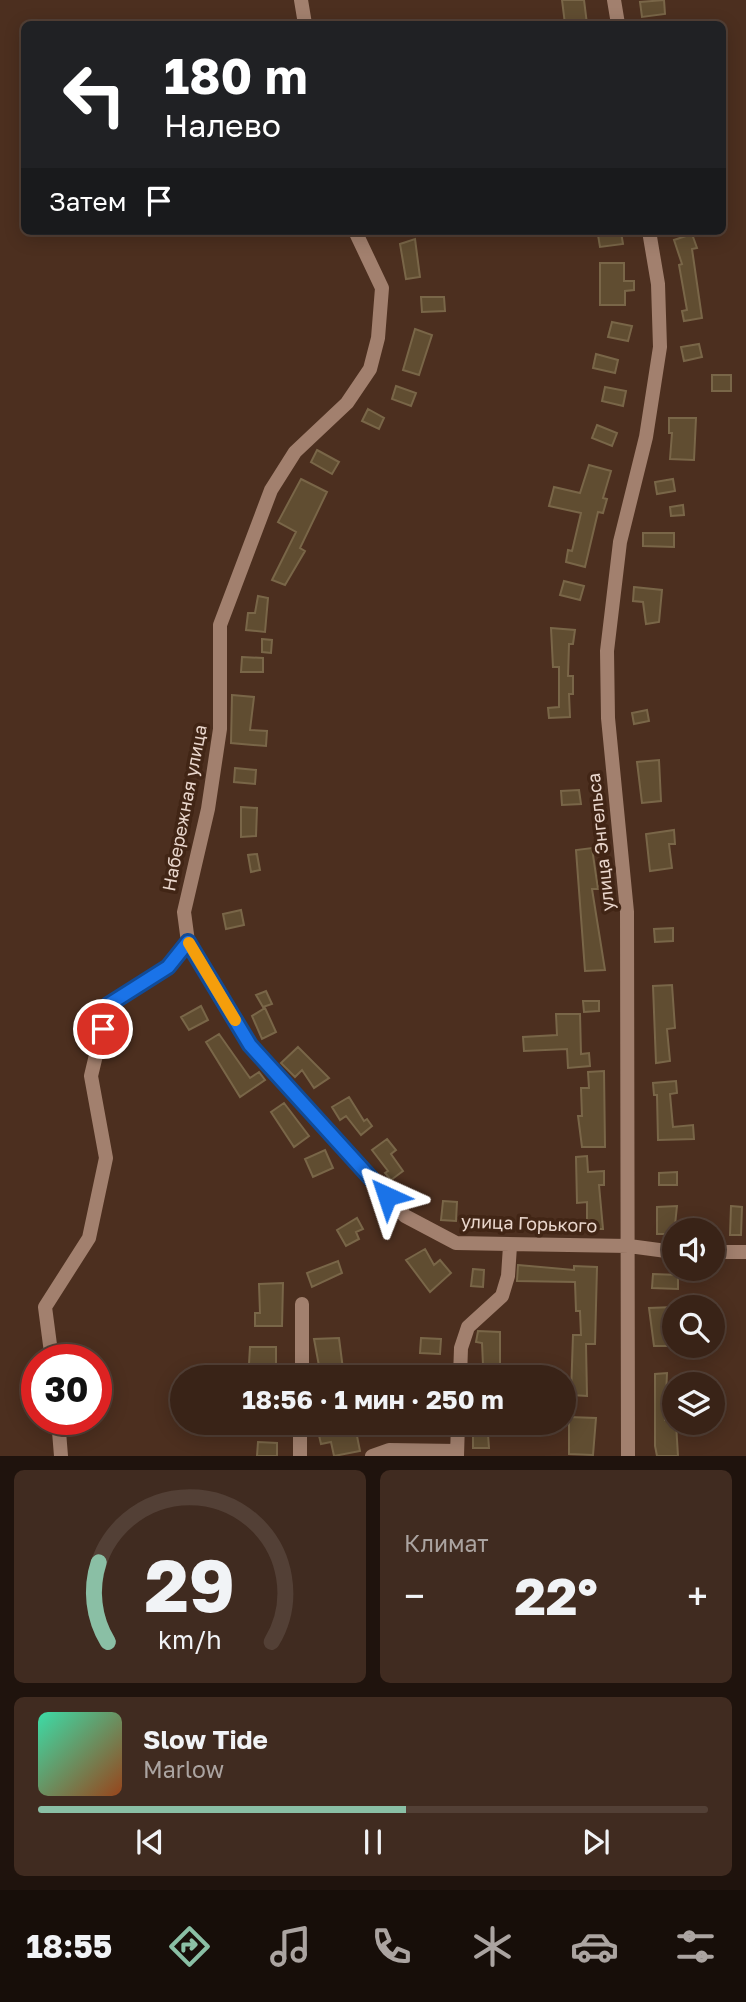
<!DOCTYPE html>
<html lang="ru">
<meta charset="utf-8">
<style>
:root{--surface:#392317;--page:#402b20;--text:#f1f3f6;--muted:#aba4a1;--line:#534036;--accent:#8abfa5}
body{margin:0;font-family:"Golos Text",sans-serif;background:var(--page);color:var(--text);height:100vh;display:flex;flex-direction:column;font-size:26px;white-space:nowrap}
*{box-sizing:border-box;margin:0}
p{font-size:23px;color:var(--muted)}
.icon{flex:none;width:38px;height:38px;fill:none;stroke:currentColor;stroke-width:2;stroke-linecap:round;stroke-linejoin:round}
.map{position:relative;height:1456px;overflow:hidden}
.side{display:flex;flex-direction:column;gap:14px;padding:14px;background:#1f130d;flex:1}
.side>*{flex:none}
.guide{position:absolute;left:21px;top:21px;width:705px;height:214px;border-radius:10px;box-shadow:0 4px 18px #0003,0 0 0 2px var(--line);background:#202124;color:#fff;overflow:hidden}
.tools{position:absolute;left:662px;top:1218px;display:grid;gap:14px}
.tools a{display:grid;place-items:center;width:63px;height:63px;border-radius:50%;background:var(--surface);box-shadow:0 4px 18px #0003,0 0 0 2px var(--line);font-size:35px}
.speed{position:absolute;left:21px;top:1344px;display:flex;gap:14px;font-size:35px;font-weight:700;text-align:center}
.speed>*{display:grid;place-content:center;width:91px;height:91px;border-radius:50%;background:var(--surface);box-shadow:0 4px 18px #0003,0 0 0 2px var(--line);line-height:1}
.speed .limit{border:10px solid #d22;background:#fff;color:#111}
.pin{position:absolute;display:grid;place-items:center;width:60px;height:60px;color:#fff;margin:-30px;border:4px solid #fff;border-radius:50%;box-shadow:0 2px 7px #0007}
.me{position:absolute;width:77px;margin:-38px;rotate:318deg;stroke-linejoin:round;filter:drop-shadow(0 0 5px #0008)}
.turn{display:flex;align-items:center;gap:24px;height:147px;padding:0 28px;font-size:32px}
.turn .icon{width:91px;height:91px;stroke-width:2.5}
.turn b{display:block;font-size:49px;line-height:60px}
.then{display:flex;align-items:center;height:66px;padding:0 28px;background:#0003;gap:14px;font-size:26px}
.big{font-size:52px;font-weight:700;line-height:1.1}
.side .widget{flex:1;display:flex;flex-direction:column;justify-content:center;gap:10px;min-width:0;padding:0 24px;border-radius:10px;background:var(--page)}
.side .dial{align-items:center;gap:0}
.dial svg{height:182px;overflow:visible;fill:none;stroke:var(--line);stroke-width:7;stroke-linecap:round;text-anchor:middle}
.dial text{fill:var(--text);stroke:none}
.song{display:flex;align-items:center;gap:21px}
.cover{width:84px;height:84px;border-radius:10px;background:linear-gradient(135deg,hsl(160 70% 55%),hsl(20 70% 35%))}
.played{height:7px;border-radius:4px;background:linear-gradient(90deg,var(--accent) 55%,var(--line) 55%)}
.keys{display:flex;justify-content:space-around;direction:ltr}
.heat{display:flex;justify-content:space-between;align-items:center;font-size:38px;direction:ltr}
.side .tiles{flex:1;display:grid;gap:14px;grid-template-columns:1fr 1fr}
.widget:last-child{grid-column:span 2}
.trip{position:absolute;left:170px;top:1365px;width:406px;height:70px;border-radius:35px;background:var(--surface);box-shadow:0 4px 18px #0003,0 0 0 2px var(--line);font-weight:700;line-height:70px;text-align:center}
.tab-bar{display:flex;height:112px;justify-content:space-around;align-items:center;background:#170e09;color:var(--muted)}
.tab-bar .icon{width:49px;height:49px}
.tab-bar .current{color:var(--accent)}
.tab-bar b{font-size:32px;color:var(--text)}
.map>svg:first-child{display:block}
.building{fill:#604d31;stroke:#796648;stroke-width:2}
.lines{fill:none;stroke-linecap:round;stroke-linejoin:round}
.minor{stroke:#a2806e;stroke-width:14}
.route-casing{stroke:#114b97;stroke-width:18}
.route{stroke:#1a73e8;stroke-width:12}
.slow{stroke:#f59e0b;stroke-width:12}
.labels{text-anchor:middle;stroke-width:7;stroke-linejoin:round;paint-order:stroke}
.street-label{font-size:18px;fill:#e9d6cc;stroke:#412515}
</style>
<div class="map">
<svg width="746" height="1456" viewBox="0 0 746 1456">
<rect width="100%" height="100%" fill="#4c2f1f"/>
<!-- building -->
<path class="building" d="M562,0H584L587,24H565Z
M664,0L665,14L642,17L640,2Z
M621,232L623,244L600,247L598,235Z
M692,234L697,248L692,249L702,318L684,321L682,311L687,310L679,265L682,264L674,240Z
M415,239L420,277L406,279L400,244Z
M600,263H624V281H634V290L625,291V305H600Z
M421,297H444L445,311L422,312Z
M612,322L632,326L628,341L608,337Z
M415,329L432,335L419,375L403,370Z
M699,344L702,357L684,361L681,347Z
M596,354L618,360L615,373L593,368Z
M712,375H731V391H712Z
M396,386L416,393L411,406L392,399Z
M605,387L626,391L623,406L602,401Z
M368,409L384,418L379,429L362,421Z
M669,418H696L694,460L670,459L672,433H669Z
M597,425L617,433L612,446L592,438Z
M317,450L339,462L332,474L311,462Z
M589,465L611,471L603,498L607,499L603,513L598,512L585,567L566,562L568,550L572,551L581,513L549,506L554,487L580,493Z
M301,479L327,492L300,548L305,551L285,585L272,580L296,532L278,522Z
M673,479L675,491L657,494L655,482Z
M683,505L684,515L671,516L670,507Z
M643,533H674V547L643,546Z
M564,581L584,586L580,600L560,595Z
M634,587L662,590L659,622L646,624L643,602L633,601Z
M258,596L268,598L265,632L246,630L248,613H255Z
M551,628L575,630L573,644H569L568,676H573V694H569L570,717L549,718L548,708L559,707V667H553Z
M262,639L272,640L271,653L262,652Z
M242,657L263,658V672H241Z
M232,695L254,697L250,730L267,731L266,746L231,743Z
M647,710L649,721L634,724L632,713Z
M659,760L661,801L642,803L637,762Z
M235,768L256,770L255,784L234,782Z
M579,790L581,804L562,805L561,791Z
M241,807L257,808L256,836L241,837Z
M674,830L675,844H669L672,868L650,871L646,834Z
M592,848L598,889H592L605,970L585,971L576,850Z
M257,854L260,870L251,872L248,855Z
M241,910L244,925L226,929L223,914Z
M673,928V941L655,942L654,929Z
M672,985L675,1028L667,1029L670,1061L656,1063L653,986Z
M266,991L272,1004L263,1007L256,995Z
M583,1001H599V1011L584,1012Z
M201,1006L208,1020L189,1030L181,1017Z
M265,1008L276,1032L262,1039L252,1016Z
M556,1014H580L581,1054L589,1053L590,1066L568,1068L567,1049L524,1051L523,1037L557,1035Z
M219,1034L250,1078L259,1072L265,1080L240,1097L206,1042Z
M298,1047L329,1078L314,1088L302,1070L295,1077L281,1063Z
M604,1071L605,1147H582L578,1116H582L581,1088H589L588,1072Z
M676,1081L677,1093L670,1094L673,1127L693,1125L694,1139L658,1140L657,1095H654L653,1083Z
M349,1097L364,1121L367,1119L372,1126L361,1135L346,1116L340,1120L332,1107Z
M284,1103L309,1136L294,1147L271,1112Z
M387,1139L396,1150L391,1154L403,1171L391,1180L385,1173L388,1171L372,1150Z
M325,1150L333,1168L313,1177L305,1159Z
M587,1156L588,1172L604,1171V1185H599L603,1229H587V1202L577,1203L576,1157Z
M677,1172V1185H659V1173Z
M443,1201L457,1202L456,1221L441,1220Z
M677,1206L674,1234H657V1207Z
M731,1206L742,1207L741,1235H730Z
M357,1218L363,1229L356,1232L359,1239L346,1246L337,1230Z
M425,1249L434,1265L440,1260L451,1273L430,1292L406,1260Z
M338,1261L342,1273L312,1287L307,1273Z
M518,1265L574,1270V1266L597,1267L595,1344H586L587,1396L571,1395L573,1335H581L580,1311H576L575,1282L517,1281Z
M473,1269L484,1270L483,1287L471,1286Z
M653,1274L678,1275V1289L652,1288Z
M283,1283L282,1326H255V1313H260L259,1284Z
M674,1307L673,1346H654L649,1308Z
M478,1331L500,1332V1377H476V1365H483L482,1343L476,1342Z
M339,1338L344,1377H321L314,1339Z
M421,1338L441,1339L440,1354L420,1353Z
M250,1347H276V1365L249,1364Z
M667,1373L665,1420H674L676,1423L678,1456H657L655,1446V1374Z
M569,1417L596,1418L593,1455L569,1454Z
M353,1423H371L373,1432L357,1436L360,1451L334,1456L331,1442L321,1444L318,1431Z
M473,1434H488L489,1448H473Z
M258,1442L277,1443V1456H257Z"/>
<g class="lines">
<!-- minor -->
<path class="minor" d="M301,0L305,24
M614,0L618,24
M355,231L382,288L378,338L370,369L347,403L295,452L271,490L220,625V729L208,809L184,912L188,942L250,1045L405,1216L456,1243L629,1246L674,1252
M712,1252H746
M52,1360L45,1307L89,1238L106,1158L91,1076L108,1005L168,967L188,942
M302,1377V1304
M460,1377L461,1348L468,1327L502,1296L508,1276L510,1246
M58,1419L61,1456
M300,1456V1423
M372,1456L389,1450L457,1451
M457,1456L458,1423
M628,1456L627,912L608,718L607,651L620,542L646,437L660,347L658,284L649,231"/>
</g>
<g class="lines">
<!-- route casing -->
<g class="route-casing">
<path id="route" d="M103,1029L108,1005L168,967L188,942L250,1045L387,1196"/>
</g>
<!-- route -->
<use href="#route" class="route"/>
<!-- slow -->
<path class="slow" d="M189,943L235,1020"/>
</g>
<g class="labels">
<!-- street labels -->
<g class="street-label">
<text transform="translate(185 808) rotate(-79)" y="6">Набережная улица</text>
<text transform="translate(601 842) rotate(-96)" y="6">улица Энгельса</text>
<text transform="translate(529 1224) rotate(2)" y="6">улица Горького</text>
</g>
</g>
</svg>
<div class="tools">
<a><svg class="icon" aria-label="sound" viewBox="0 0 24 24"><path d="M4 9h4l5-4v14l-5-4H4zM17 9q2 3 0 6"/></svg></a>
<a><svg class="icon" aria-label="search" viewBox="0 0 24 24"><circle cx="10" cy="10" r="6"/><path d="M15 15l6 6"/></svg></a>
<a><svg class="icon" aria-label="layers" viewBox="0 0 24 24"><path d="M12 4l9 5-9 5-9-5zM3 14l9 5 9-5"/></svg></a>
</div>
<div class="speed"><div class="limit">30</div></div>
<div class="pin" style="left:103px;top:1029px;background:#d93025"><svg class="icon" aria-label="arrive" viewBox="0 0 24 24"><path d="M6 21V4h12l-3 4 3 4H6"/></svg></div>
<svg class="me" style="left:387px;top:1196px" viewBox="-20 -20 40 40"><path d="M0-17L14 15 0 8-14 15z" fill="#1a73e8" stroke="#fff" stroke-width="4"/></svg>
<div class="trip">18:56 · 1 мин · 250 m</div>
<div class="guide">
<div class="turn"><svg class="icon" aria-label="left" viewBox="0 0 24 24"><path d="M17 20v-9H6M10 6l-5 5 5 5"/></svg><div><b>180 m</b>Налево</div></div>
<div class="then">Затем<svg class="icon" aria-label="arrive" viewBox="0 0 24 24"><path d="M6 21V4h12l-3 4 3 4H6"/></svg></div>
</div>
</div>
<section class="side">
<div class="tiles">
<div class="widget dial"><svg viewBox="0 0 100 80">
<path d="M14 69A42 42 0 1 1 86 69"/>
<path d="M14 69A42 42 0 0 1 10 34" stroke="#8abfa5"/>
<text x="50" y="56" font-size="32" font-weight="700">29</text>
<text x="50" y="72" font-size="11">km/h</text>
</svg></div>
<div class="widget"><p>Климат</p>
<div class="heat"><a>−</a><b class="big">22°</b><a>+</a></div>
</div>
<div class="widget">
<div class="song"><i class="cover"></i><div><b>Slow Tide</b><p>Marlow</p></div></div>
<div class="played"></div>
<div class="keys"><svg class="icon" aria-label="previous" viewBox="0 0 24 24"><path d="M18 5L8 12l10 7zM5 5v14"/></svg><svg class="icon" aria-label="pause" viewBox="0 0 24 24"><path d="M8 5v14M16 5v14"/></svg><svg class="icon" aria-label="next" viewBox="0 0 24 24"><path d="M6 5l10 7-10 7zM19 5v14"/></svg></div>
</div>
</div>
</section>
<nav class="tab-bar">
<b>18:55</b>
<svg class="icon current" aria-label="directions" viewBox="0 0 24 24"><path d="M12 3l9 9-9 9-9-9zM9 14v-3h6M13 9l2 2-2 2"/></svg>
<svg class="icon" aria-label="music" viewBox="0 0 24 24"><path d="M9 18V5l10-2v13"/><circle cx="6" cy="18" r="3"/><circle cx="16" cy="16" r="3"/></svg>
<svg class="icon" aria-label="phone" viewBox="0 0 24 24"><path d="M5 4h4l2 5-3 2q2 4 5 5l2-3 5 2v4C11 20 4 13 5 4z"/></svg>
<svg class="icon" aria-label="climate" viewBox="0 0 24 24"><path d="M12 3v18M4 7l16 10M4 17L20 7"/></svg>
<svg class="icon" aria-label="car" viewBox="0 0 24 24"><path d="M5 17H2v-5l4-1 3-4h7l3 4 3 1v5h-3M9 17h6M6 11h13"/><circle cx="7" cy="17" r="2"/><circle cx="17" cy="17" r="2"/></svg>
<svg class="icon" aria-label="filters" viewBox="0 0 24 24"><path d="M4 7h16M4 17h16"/><circle cx="9" cy="7" r="2"/><circle cx="15" cy="17" r="2"/></svg>
</nav>
